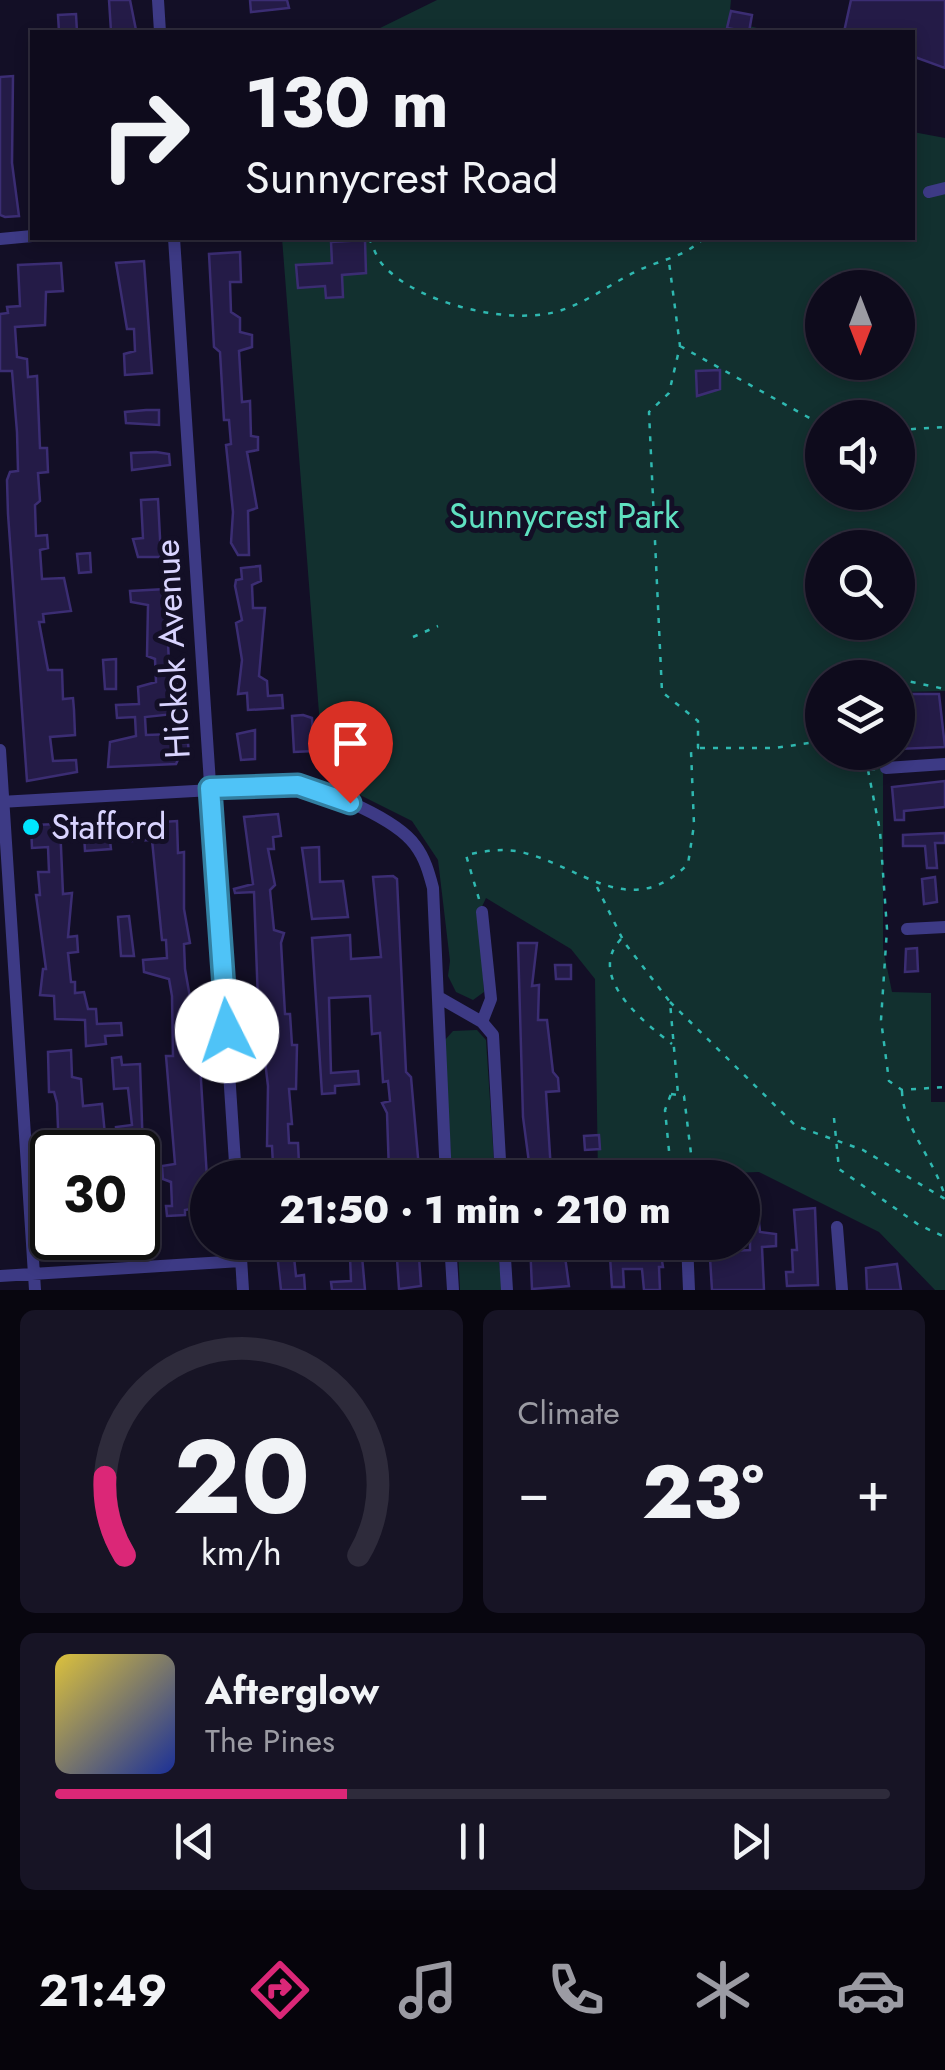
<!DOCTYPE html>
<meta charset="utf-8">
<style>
:root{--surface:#0e0b1c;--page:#171425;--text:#f1f3f6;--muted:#9b9ba3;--line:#2e2b3b;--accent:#db2777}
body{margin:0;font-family:Jost,sans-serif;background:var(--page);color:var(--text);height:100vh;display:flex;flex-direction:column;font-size:38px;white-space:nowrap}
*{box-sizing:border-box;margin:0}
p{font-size:32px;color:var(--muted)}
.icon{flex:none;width:55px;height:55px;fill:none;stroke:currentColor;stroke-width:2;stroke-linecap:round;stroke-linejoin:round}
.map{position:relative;height:1290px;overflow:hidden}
.side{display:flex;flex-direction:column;gap:20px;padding:20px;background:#08060f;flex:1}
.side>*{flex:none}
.guide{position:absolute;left:30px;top:30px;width:885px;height:210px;border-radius:0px;box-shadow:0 5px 15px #0003,0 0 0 2px var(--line);background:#0e0b1c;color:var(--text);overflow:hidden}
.needle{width:65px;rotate:180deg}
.fabs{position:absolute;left:805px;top:270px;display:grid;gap:20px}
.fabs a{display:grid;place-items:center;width:110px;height:110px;border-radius:50%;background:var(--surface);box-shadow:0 5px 15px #0003,0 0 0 2px var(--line);font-size:50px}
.speed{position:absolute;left:30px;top:1130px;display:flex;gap:20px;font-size:50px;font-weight:700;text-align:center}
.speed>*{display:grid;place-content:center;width:130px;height:130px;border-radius:50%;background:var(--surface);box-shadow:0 5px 15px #0003,0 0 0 2px var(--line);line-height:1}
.speed .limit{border:5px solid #111;border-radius:15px;background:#fff;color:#111}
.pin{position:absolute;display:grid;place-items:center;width:85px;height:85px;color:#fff;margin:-102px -42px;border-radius:50% 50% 50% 0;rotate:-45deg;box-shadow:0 0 10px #0007}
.pin .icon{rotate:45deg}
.me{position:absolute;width:110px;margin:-55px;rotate:356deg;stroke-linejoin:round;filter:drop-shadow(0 0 8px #0008)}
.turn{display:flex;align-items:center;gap:35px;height:210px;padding:0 50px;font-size:45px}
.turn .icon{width:130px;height:130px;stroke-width:2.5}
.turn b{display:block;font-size:70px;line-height:85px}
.big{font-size:75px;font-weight:800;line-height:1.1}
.side .tile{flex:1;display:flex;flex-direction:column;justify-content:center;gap:15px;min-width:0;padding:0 35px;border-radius:15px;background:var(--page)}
.side .dial{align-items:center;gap:0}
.dial svg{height:260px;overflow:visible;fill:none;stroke:var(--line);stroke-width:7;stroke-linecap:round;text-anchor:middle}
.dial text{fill:var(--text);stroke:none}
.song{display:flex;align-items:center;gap:30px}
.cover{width:120px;height:120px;border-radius:15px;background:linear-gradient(135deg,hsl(50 70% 55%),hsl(230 70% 35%))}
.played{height:10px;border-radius:5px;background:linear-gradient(90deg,var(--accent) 35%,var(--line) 35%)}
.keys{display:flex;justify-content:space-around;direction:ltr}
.heat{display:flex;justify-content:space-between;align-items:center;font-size:55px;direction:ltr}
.side .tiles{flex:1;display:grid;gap:20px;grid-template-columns:1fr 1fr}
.tile:last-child{grid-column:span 2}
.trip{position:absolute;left:190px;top:1160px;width:570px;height:100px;border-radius:50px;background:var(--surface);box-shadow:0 5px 15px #0003,0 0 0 2px var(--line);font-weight:800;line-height:100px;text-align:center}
.dock{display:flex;height:160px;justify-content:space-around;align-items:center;background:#06040b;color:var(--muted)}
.dock .icon{width:70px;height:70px}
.dock .selected{color:var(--accent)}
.dock b{font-size:45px;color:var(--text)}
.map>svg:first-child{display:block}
.green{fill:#12302f;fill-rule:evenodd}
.building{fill:#241b47;stroke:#3b2d73;stroke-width:2.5}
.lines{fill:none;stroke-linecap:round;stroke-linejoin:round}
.path{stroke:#2fb8b0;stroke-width:2.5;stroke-dasharray:5 8;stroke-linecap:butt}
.minor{stroke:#3d3a85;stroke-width:12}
.route-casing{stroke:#337fa1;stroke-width:25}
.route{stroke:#4fc3f7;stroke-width:18}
.poi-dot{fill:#00e5ff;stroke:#130f26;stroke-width:4}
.labels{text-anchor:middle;stroke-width:10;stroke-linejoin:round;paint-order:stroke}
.park-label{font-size:35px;fill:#5fe0c0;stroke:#130f26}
.street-label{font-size:35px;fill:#d9d4ff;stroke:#130f26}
.poi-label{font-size:35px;fill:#d9d4ff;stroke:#130f26;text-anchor:start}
</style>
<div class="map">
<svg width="945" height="1290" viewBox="0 0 945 1290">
<rect width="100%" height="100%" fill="#130f26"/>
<!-- green -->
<path class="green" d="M437,0H731L729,21L773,32H372Z
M913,132L945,138V691L898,692V678H822V752L883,753V948L892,992L931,993V1102H945V1290H935L879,1232L759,1172L598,1177L595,979L571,949L486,898L479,913L484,992L473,1000L456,992L448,976L450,961L438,860L412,821L324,777L282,238H912ZM822,288H898V362H822ZM822,418H898V492H822ZM822,548H898V622H822Z
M477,1030L486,1040L495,1177H452L444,1041L453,1031Z
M462,1243H496L503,1290H460L458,1250Z"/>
<!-- building -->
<path class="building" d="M109,0H130L136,30L111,31Z
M250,0H287L289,8L251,12Z
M851,0H945V68L912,56V32H844Z
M731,11L752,15L749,32L727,28Z
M76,14L77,32H59L58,15Z
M13,76L12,163L19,216L5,217L0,215V77Z
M365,240L366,273L342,275L343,297L326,298L325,286L298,288L296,265L332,263L331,242Z
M240,252L241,282H230L231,312L240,318V332L252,335V347L239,351L242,402L250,401L251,436L258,437V450L247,452L257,508L248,511L249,555H238L231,543L233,512L226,445L231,444L229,420H224L220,352L214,347L209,254Z
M144,261L152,373L125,375L124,354L135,351L134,329H127L116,263Z
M61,263L63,291L46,292L45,325L15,327L17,357L27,359L28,377L37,376L40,448H47L48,472L38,473L40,501L35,505L36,536L47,535L48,548L40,550L42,579L64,578L71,611L43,614L44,622H39L48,670H62L63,699L73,698L74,710L75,735L50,737L53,761L76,760L77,772L27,781L8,514L7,480L10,472L18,471L17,432L12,371H0V314L8,313L7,307L20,306L18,265Z
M720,370V389L697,396L696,371Z
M146,410H159V425L126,423L125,412Z
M156,452L169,454L170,465L132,470L131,453Z
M158,499L161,557H138L133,539L143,538L141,500Z
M90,553L91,572L79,573L77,554Z
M260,566L261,581L252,585L253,608H265L259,676L267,681L268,696L282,695L283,708L248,710L247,693L238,694L242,660L236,623L242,620L235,586L236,580L242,579L241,568Z
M166,589L171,591L172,601L166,604L170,682L176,681L177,698H173L174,714L145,717L146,735L174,734L181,743H188L189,753H181L176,764L108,767L110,742L136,736L135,717L117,718L116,705L139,704L138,687L156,682L155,659L147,656L148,605L131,602L130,591Z
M116,659V689H105L103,660Z
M899,694H939L945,747L898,749Z
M303,715L312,718L314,751L294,752L292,716Z
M255,730V759L241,760L237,734Z
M945,781V807L904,811V820H895L892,787Z
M278,814L281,836L273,837L274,849H268L275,885L270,890L274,930L284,933L281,943L285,1014H290L292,1045H297L296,1089H289L292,1124H288L289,1143H298L299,1164L308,1163L309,1174L300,1178H269L268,1165H273L272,1146H267L268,1086L258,1002L254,892L235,893L234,889L253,884L244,817Z
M177,821L178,853L184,852V909L190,943L184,944L185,969L199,1048L207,1178L202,1180V1207L185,1210V1215L167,1216L166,1206H172L171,1182L163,1179L162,1166L175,1164L166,1056H173L172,996L169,979L144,972L143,960L167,958L166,940H162L152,840L132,841L131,824Z
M60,824L63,894L72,893L68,937L77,936L78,952L68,953L71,982H75V993L84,992L88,1009H96L97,1024L121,1023L122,1035L105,1036L106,1044L86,1046L85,1020L55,1019L54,996L40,995L43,969H46L36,895H40L38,872H49L48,847L32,848L31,825Z
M109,832L111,849L85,851L84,834Z
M945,833V843H935L937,868H927L925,846H903V835Z
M319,847L320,882L343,881L348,917L312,919L302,848Z
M393,876L397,879L406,1072L411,1077L419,1169L394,1172H389L387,1113L382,1103L390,1101L388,1081L383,1082L380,1033L372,1034L370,996L329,998L331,1073L358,1071L359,1084L335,1086V1093L322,1094L312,938L350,935L351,959L381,957L373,877Z
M935,877L937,902L924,904L922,879Z
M129,916L134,956H121L118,917Z
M518,943H537L532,986L539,985L538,1020H547L553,1072L558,1078L559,1091L546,1092L551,1171L540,1172L541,1178H531L523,1117Z
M917,948L918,971L905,972L906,949Z
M555,965H571V979H556Z
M71,1050L72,1077L81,1079L83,1106L102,1104L105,1135L76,1138L77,1152H59L57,1103L54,1092H49L48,1052Z
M121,1057L122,1065L140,1064L143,1152L117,1149L116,1127L132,1125L128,1088L114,1089L112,1058Z
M599,1135L600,1149L585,1150L584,1136Z
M750,1205H757L760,1232L776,1234V1246L762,1247L764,1290H712L709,1242H730L731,1251L750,1250Z
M815,1208L818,1285L787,1286L786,1272H793L792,1250H797L794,1210Z
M60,1238H80L81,1249L60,1250Z
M388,1242H418L421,1286L399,1289L397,1259L383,1258Z
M563,1242L569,1286L532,1289L530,1243Z
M609,1242H659L663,1267H659L660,1290H644L642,1269H623L624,1287H612Z
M317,1246L318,1254L294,1257L296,1276L304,1275L305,1290H281L277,1253L282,1248Z
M362,1256L365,1290H332L331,1282L351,1281L350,1257Z
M897,1264L901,1290H867L866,1268Z"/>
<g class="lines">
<!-- path -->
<path class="path" d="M369,238C373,246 377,259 383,265C417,304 514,327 562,310C589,301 612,283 637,271C662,259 683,258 704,238
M680,346L822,425
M898,430L945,427
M413,637L438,626
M841,678L852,673L892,678
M898,679L945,689
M700,748H775L822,741
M853,752L868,770L875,769
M868,770L880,831L887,929L881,1020L889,1081L902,1090L945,1087
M597,887L624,942L670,1002L678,1094
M479,899L466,855C484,851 502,848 521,852C581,866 630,922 688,864L694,825L691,751L698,748V721L662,692L649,412L669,393L680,346L669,262
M621,939C585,977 646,1024 672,1044
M670,1002L796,1126L863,1150L945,1199
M902,1091C903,1128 935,1160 945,1197
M671,1094L684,1096L693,1170L671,1171L665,1110Z
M834,1118L839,1169L919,1225L945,1237"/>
<!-- minor -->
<path class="minor" d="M158,0L160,32
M929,192L945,188
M174,238L236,1178
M0,239L32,236
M0,750L35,1290
M886,768L945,764
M0,802L298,785C330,791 396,819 415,845C425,858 429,873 433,888L446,1178
M907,929L945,927
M440,998L482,1022L493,1035L501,1178
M482,1022L491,999L482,912
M683,1171V1178
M837,1227L842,1290
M240,1242L243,1290
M450,1242L453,1290
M504,1242L507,1290
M687,1242L689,1290
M0,1276L241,1261"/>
</g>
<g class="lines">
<!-- route casing -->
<g class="route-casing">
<path id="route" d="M227,1031L210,788L298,785L350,803"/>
</g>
<!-- route -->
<use href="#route" class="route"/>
</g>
<!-- markers -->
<circle class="poi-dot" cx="31" cy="827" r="10"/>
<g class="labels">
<!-- park labels -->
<g class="park-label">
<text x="564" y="528">Sunnycrest Park</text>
</g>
<!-- street labels -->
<g class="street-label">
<text transform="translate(172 649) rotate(-93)" y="12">Hickok Avenue</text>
</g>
<!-- poi labels -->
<g class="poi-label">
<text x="51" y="839">Stafford</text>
</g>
</g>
</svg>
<div class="fabs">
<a><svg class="needle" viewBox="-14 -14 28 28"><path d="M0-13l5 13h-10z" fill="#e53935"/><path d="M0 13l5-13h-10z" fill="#9b9ba3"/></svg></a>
<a><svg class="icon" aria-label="sound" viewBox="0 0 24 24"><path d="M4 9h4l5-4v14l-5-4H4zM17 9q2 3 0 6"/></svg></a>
<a><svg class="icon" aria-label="search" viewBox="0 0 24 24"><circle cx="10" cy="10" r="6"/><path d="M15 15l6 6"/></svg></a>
<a><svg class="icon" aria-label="layers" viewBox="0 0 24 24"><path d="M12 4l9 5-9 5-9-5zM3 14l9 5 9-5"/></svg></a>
</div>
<div class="speed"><div class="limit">30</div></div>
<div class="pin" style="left:350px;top:803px;background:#d93025"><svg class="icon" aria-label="arrive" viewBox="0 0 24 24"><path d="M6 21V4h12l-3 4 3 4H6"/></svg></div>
<svg class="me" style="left:227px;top:1031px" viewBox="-20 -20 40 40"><circle r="19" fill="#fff"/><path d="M0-13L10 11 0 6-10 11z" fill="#4fc3f7"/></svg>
<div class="trip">21:50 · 1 min · 210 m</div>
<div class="guide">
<div class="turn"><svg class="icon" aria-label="right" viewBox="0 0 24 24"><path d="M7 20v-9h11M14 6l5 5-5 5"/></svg><div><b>130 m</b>Sunnycrest Road</div></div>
</div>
</div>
<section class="side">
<div class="tiles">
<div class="tile dial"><svg viewBox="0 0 100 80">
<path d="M14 69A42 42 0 1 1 86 69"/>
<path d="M14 69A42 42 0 0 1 8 45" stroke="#db2777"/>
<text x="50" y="56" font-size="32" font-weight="700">20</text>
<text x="50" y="72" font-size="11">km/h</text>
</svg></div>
<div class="tile"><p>Climate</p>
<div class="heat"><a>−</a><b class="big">23°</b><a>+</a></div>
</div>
<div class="tile">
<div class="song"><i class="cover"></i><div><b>Afterglow</b><p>The Pines</p></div></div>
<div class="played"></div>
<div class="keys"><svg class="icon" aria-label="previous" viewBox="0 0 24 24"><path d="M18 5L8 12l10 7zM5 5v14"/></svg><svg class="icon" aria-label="pause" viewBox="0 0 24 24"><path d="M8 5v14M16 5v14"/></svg><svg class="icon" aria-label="next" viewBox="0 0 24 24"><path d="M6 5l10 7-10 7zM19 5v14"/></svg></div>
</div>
</div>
</section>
<nav class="dock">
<b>21:49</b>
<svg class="icon selected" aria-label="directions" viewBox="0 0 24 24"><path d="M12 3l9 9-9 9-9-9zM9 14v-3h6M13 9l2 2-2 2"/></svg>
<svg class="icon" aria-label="music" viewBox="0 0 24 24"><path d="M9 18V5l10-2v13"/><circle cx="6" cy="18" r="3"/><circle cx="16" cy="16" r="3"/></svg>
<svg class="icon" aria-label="phone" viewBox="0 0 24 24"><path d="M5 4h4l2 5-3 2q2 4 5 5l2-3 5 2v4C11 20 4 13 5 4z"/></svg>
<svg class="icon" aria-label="climate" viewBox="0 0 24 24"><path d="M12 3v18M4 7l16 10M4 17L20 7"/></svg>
<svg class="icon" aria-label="car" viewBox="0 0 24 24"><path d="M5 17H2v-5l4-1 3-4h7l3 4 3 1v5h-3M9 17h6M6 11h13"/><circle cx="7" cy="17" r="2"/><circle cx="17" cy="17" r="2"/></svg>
</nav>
